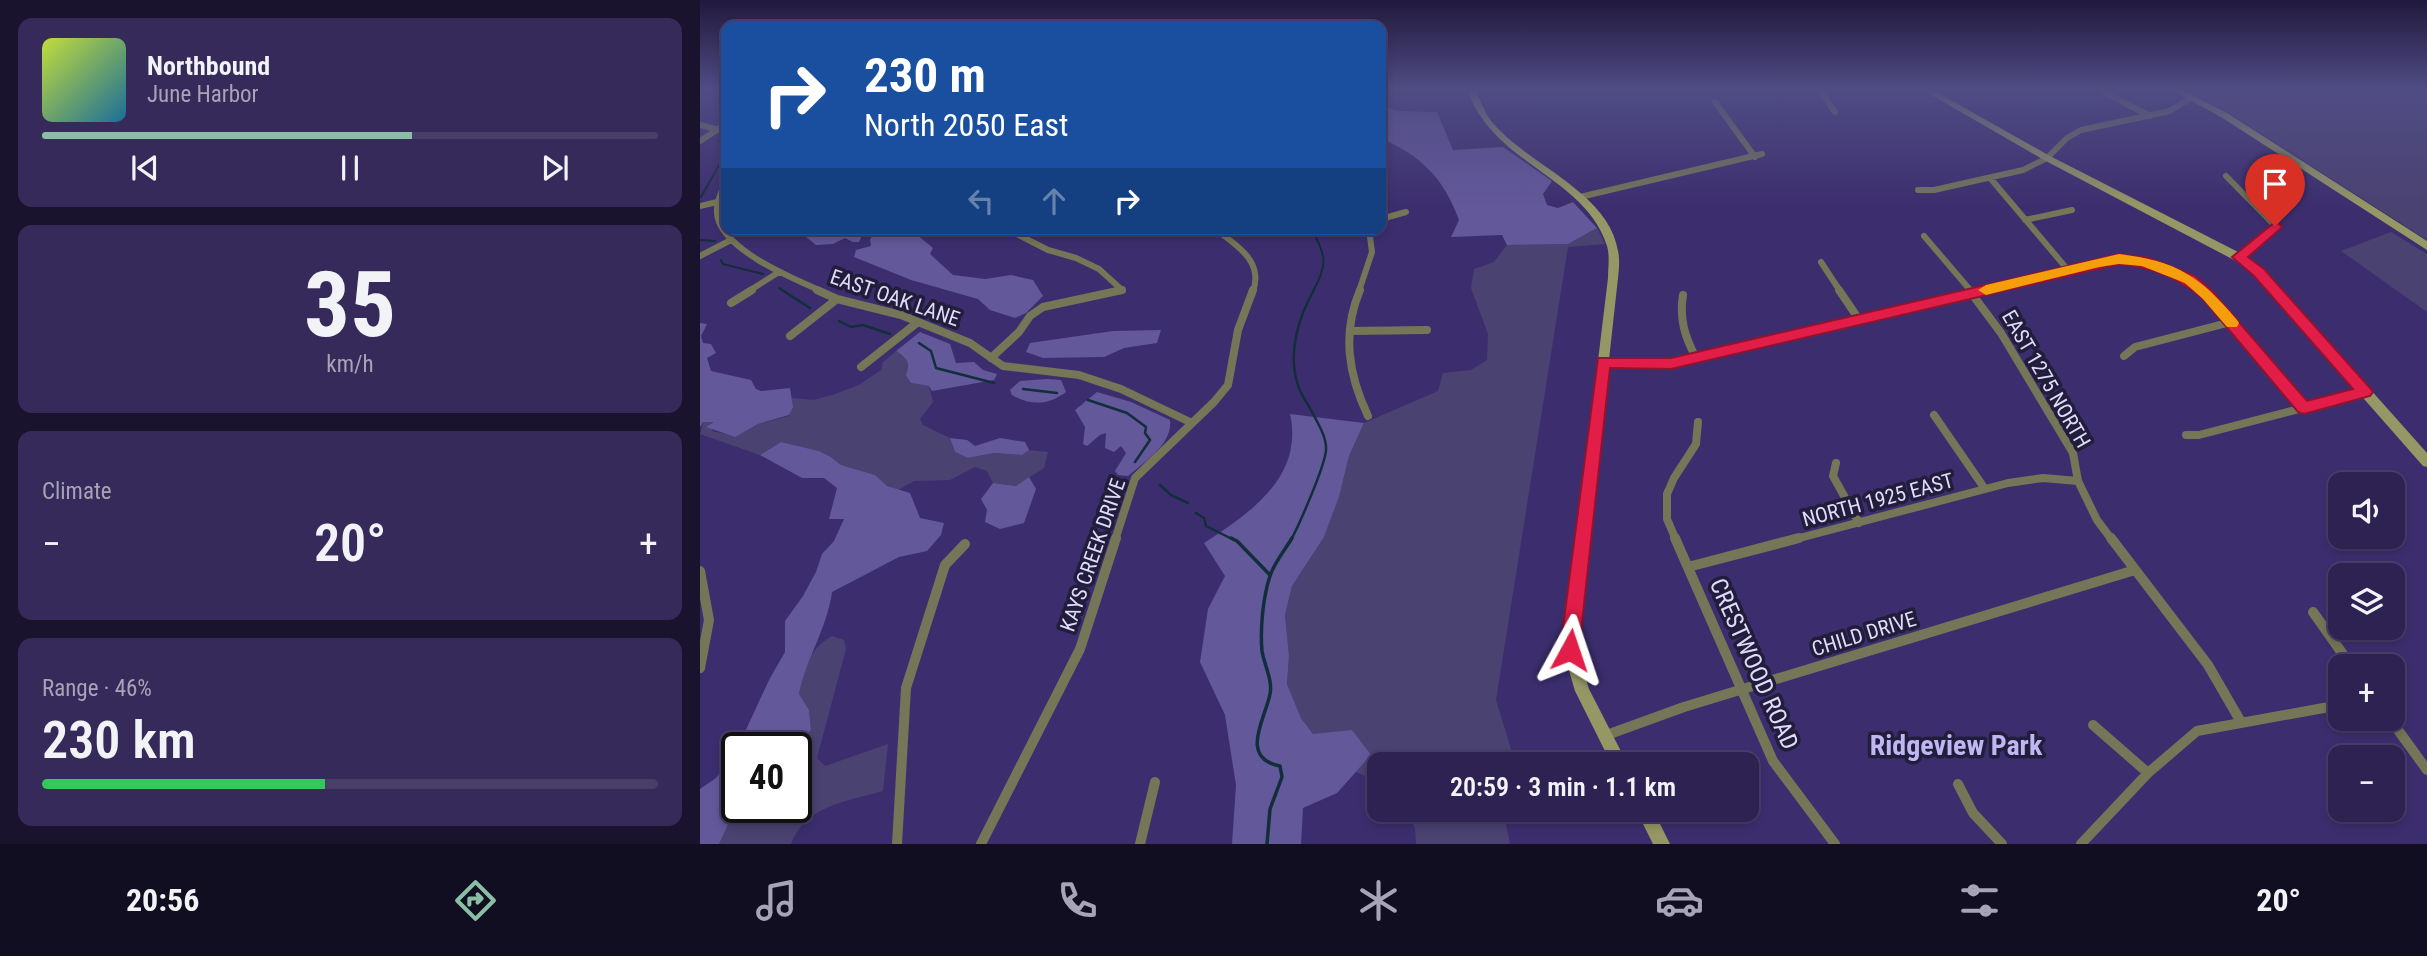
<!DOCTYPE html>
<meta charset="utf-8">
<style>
:root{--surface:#2d2252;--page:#352a59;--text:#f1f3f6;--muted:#a7a4b8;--line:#483f69;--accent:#8abfa5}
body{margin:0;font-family:"Roboto Condensed",sans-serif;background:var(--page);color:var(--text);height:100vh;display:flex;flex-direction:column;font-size:26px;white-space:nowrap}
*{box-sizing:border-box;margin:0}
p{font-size:23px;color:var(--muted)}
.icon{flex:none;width:38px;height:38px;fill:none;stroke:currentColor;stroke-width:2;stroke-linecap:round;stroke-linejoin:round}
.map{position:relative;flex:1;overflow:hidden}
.drawer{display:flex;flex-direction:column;gap:18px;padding:18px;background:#19132d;width:700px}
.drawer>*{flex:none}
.banner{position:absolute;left:21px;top:21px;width:665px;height:214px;border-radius:14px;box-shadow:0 4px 10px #0003,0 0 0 2px var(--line);background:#1a4fa0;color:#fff;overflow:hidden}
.controls{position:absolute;left:1628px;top:472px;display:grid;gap:14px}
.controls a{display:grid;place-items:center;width:77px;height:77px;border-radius:14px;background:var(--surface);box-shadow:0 4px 10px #0003,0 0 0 2px var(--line);font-size:35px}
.speed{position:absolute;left:21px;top:732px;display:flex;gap:14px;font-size:35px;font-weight:700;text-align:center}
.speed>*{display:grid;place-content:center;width:91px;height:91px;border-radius:50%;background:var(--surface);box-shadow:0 4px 10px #0003,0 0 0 2px var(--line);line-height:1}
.speed .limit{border:4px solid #111;border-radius:10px;background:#fff;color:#111}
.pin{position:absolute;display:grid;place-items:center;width:60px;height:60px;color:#fff;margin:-72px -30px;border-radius:50% 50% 50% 0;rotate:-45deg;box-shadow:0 0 7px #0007}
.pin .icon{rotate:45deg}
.me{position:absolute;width:77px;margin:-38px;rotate:5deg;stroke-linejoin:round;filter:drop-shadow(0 0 5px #0008)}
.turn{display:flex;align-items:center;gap:24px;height:147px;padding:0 28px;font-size:32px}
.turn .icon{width:91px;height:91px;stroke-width:2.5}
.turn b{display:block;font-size:49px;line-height:60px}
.lanes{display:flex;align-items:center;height:66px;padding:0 28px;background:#0003;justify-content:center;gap:35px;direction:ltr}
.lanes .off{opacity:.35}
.big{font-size:52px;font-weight:600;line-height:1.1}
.drawer .tile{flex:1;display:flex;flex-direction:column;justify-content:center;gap:10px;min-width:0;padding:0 24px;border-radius:14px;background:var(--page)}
.drawer .dial{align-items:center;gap:0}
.dial b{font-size:91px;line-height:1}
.song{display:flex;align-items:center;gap:21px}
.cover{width:84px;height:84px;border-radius:10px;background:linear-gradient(135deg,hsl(70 70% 55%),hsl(200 70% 35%))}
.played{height:7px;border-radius:4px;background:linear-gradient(90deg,var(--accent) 60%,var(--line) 60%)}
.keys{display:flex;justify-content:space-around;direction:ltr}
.heat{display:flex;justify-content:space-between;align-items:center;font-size:38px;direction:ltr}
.charge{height:10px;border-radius:5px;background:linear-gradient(90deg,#34c759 46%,var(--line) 0)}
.trip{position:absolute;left:667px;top:752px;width:392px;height:70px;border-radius:14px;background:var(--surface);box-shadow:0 4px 10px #0003,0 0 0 2px var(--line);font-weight:600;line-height:70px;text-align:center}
.tabs{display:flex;height:112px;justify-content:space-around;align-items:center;background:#120e21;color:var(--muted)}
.tabs .icon{width:49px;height:49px}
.tabs .on{color:var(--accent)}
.tabs b{font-size:32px;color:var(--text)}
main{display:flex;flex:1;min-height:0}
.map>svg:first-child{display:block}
.green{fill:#4a4271}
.forest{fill:#63589a}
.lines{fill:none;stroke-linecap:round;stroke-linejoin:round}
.stream-far2{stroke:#122e3b;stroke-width:2}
.stream-far1{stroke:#122e3b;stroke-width:2.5}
.stream{stroke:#122e3b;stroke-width:3.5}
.street-far2{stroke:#757657;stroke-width:6}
.street-far1{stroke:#757657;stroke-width:8}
.street{stroke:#757657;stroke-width:10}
.secondary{fill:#959764;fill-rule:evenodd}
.route{fill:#e11d48;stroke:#92132f;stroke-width:2}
.slow{fill:#f59e0b}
.labels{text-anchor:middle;stroke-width:7;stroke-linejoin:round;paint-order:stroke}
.street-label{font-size:21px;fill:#dfdcfb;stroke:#221d3a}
.near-street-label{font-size:24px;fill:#dfdcfb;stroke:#221d3a}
.near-neighbourhood-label{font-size:28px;font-weight:bold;fill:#bfb7f3;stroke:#221d3a}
</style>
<main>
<section class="drawer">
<div class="tile">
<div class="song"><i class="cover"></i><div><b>Northbound</b><p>June Harbor</p></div></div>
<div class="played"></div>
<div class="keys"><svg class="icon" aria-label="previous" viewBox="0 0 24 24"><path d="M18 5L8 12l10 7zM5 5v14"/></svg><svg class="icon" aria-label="pause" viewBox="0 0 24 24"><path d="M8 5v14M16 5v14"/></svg><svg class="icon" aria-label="next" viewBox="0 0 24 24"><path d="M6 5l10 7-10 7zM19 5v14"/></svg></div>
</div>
<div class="tile dial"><b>35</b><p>km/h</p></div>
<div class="tile"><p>Climate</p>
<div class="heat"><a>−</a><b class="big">20°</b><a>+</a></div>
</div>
<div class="tile"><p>Range · 46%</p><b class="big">230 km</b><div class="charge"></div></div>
</section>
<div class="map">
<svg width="1727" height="844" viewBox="0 0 1727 844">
<rect width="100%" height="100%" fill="#3c2e6e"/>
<!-- green -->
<path class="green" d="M1483,89H1727V240L1527,112Z
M897,228L905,244L868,247L796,700L816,765H679V782L656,772L670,754L613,734L601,718L587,684L589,656L585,615L592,586L624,537L639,497L649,456L664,423L738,391L743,373L771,370L787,360L788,334L771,288L774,269L794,262L807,245L868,244Z
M1691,232L1727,254V312L1641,251Z
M196,351L207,358L211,383L229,386L233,402L220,419L223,425L250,438L255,452L268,458L294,453L322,455L329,450L348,452L344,468L316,486L293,483L287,471L275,467L250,480L214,481L198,490L187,486L175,475L141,465L131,457L119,451L81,442L60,455L0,434L3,422H17L12,431L35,436L58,424L89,416L92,398L114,400L135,394L159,385L181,370L183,362Z
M132,636L144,640L146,649L117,758L125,766L188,744L183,791C149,801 105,805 91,844H19L37,806L96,807V747H94L111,730L109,710L99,694C104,668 108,650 132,636Z
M705,810H803L810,844H716L715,828Z"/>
<!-- forest -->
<path class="forest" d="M681,105L697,111L737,112L753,150L803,147L852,181L843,194L847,205L858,208L873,202L897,228L868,244L807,245L802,235L751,237L759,220C744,178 721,156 681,138Z
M96,229H169L164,231L159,242H153L145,238L133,244L116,245Z
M179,229H210L233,248L230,254L253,275L285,279L311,275L333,280L343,296L326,313L315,318L290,310L278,299L211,280L154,257L156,250L171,246L170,239Z
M0,323L7,324L1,336L3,343L11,344L16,353L7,358L11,371L51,380L56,389L61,391L90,388L93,407L89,415L58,424L35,437L6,427L14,422H3L0,427Z
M461,330L457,343L424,348L404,357L343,358L326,352L330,343L413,331Z
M220,332L250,344L256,363L274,362L283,370L297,374L294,380L232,391L229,386L211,383L206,375C211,362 207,358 196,351Z
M347,379L361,380L366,392C349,405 331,406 312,395L310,390L320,381Z
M397,392L431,402L470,420C473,444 444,462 428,476L418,475L415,471L426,453L421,446L414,452L405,448L406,433L400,435L387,446L383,444L385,427L375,410Z
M590,414L664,423L649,456L639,497L624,537L592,586L585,615L589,656L587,684L601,718L613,734L652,730L671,755L637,793L603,808L601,844H532L536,785L525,715L500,662L508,609L525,576L504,543C550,513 604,477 590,414Z
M250,438L267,440L275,446L300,438L325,442L329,450L322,455L294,453L268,458L255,452Z
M81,442L119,451L131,457L141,465L175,475L187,486L210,493L220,518L244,523L241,535L227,551L199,557L132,592C127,629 106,658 99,694L109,710L111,730L94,747H38L69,680L85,652V621L103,596L116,572L122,554L134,541L144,519H129L137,488L124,478H102L60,455Z
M329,477L336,489L324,523L300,529L285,522L287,510L281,499L293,483L316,486Z
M37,750V806L19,844H0V789L16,778Z"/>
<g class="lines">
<!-- stream-far2 -->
<path class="stream-far2" d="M22,89L26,94
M1,197L22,160L25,146L18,141
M612,229C625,256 629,263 613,291
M0,240L15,241
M21,260L23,264L63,274
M79,288L84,291"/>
<!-- stream-far1 -->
<path class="stream-far1" d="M82,290L110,308
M139,321L151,327L163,325L190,334
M219,343L231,351L236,368L294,383
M323,389L357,393
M388,400L427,413L446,427L445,433L450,440L435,462
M460,485L471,495L488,503
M496,513L504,518L506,526L534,540
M591,540C599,525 625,466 626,450C627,437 617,422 611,410C606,401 599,392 597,382C588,351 599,316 614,290"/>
<!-- stream -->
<path class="stream" d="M531,538L537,541L570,575
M567,844L570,809L582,777L580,766C538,758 566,717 570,694C573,681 564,664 562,651C560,629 563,597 570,576C574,563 585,550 592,538"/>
<!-- street-far2 -->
<path class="street-far2" d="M1119,89L1135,112
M1398,89L1450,116
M1015,102L1055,157
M0,125L26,132
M0,141L26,124
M1526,176L1575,226L1538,257
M1291,179L1368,270
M26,180C21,193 13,208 19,222C33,254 90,277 121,291
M1218,190H1234L1323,170L1347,158L1367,138L1381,130L1470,111L1492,97
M880,197L1062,154
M0,206L17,202
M681,219L706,212
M1325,220L1372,210
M307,229L348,250L376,258L399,269L422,290L416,291
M515,229C536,245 564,261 553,291
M1224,236L1271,291
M0,256L31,240
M1121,262L1140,291
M49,291L79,272
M659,291L672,252L669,229
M1279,291L1419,259L1466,270L1503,291"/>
<!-- street-far1 -->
<path class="street-far1" d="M117,290L137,299L201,315L270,343L303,366L379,375L421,389L492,423
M660,290C642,333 648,374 668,416
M1139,290L1160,321
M1269,290L1301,333L1373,453L1378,481L1397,520L1412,540
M1501,290L1604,408
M983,295C979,319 985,337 996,358
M31,303L52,290
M650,331L727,330
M90,336L137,299
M1424,356L1435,347L1531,322
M291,358L319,332L330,316L343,307L422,290
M904,362L971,363L1287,290
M161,367L218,322
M1234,415L1285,489
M1486,435H1499L1665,392
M1136,463L1133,476L1159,523
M415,540L435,478L514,402L528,385L538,330L553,290
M976,540L967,519V494L974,478L996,444L998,422
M1092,540L1308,483L1343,478L1378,481"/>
<!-- street -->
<path class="street" d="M975,538L1073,761L1135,844
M1411,538L1508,665L1541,722
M988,567L1099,538
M0,571L9,620L0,668
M1613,612L1652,667
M1690,719L1727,770
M1393,725L1448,773
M904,736L984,707L1435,570
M1258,784L1273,813L1302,844
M197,844L206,688L245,565L265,544
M281,844L380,649L416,538
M440,844L455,782
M1381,844L1448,773L1497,731L1640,705"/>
<!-- secondary -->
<path class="secondary" d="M767,89H775C780,98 783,109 789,118C823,164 908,189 918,251C920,260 919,269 918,278L877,650L889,689L928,765H912L875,691L863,650L908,278C908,268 910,256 907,246C885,176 793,165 767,89Z
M1221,89H1231L1350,156L1542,254L1563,269L1727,453V467L1723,466L1555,275L1534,260L1344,160Z
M1470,89H1480L1527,113L1727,241V250L1521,117Z
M936,810H953L970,844H953Z"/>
</g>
<!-- sky -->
<linearGradient id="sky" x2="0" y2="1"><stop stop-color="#21193c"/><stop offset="0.43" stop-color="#504c84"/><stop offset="1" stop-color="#504c84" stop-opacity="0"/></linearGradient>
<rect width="1727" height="207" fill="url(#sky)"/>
<!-- route -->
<path class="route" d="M1575,222L1582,226L1580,229L1548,257L1564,269L1670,388L1673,392L1670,396L1604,414L1598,412L1503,299C1479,278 1451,267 1419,264L971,369L910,368L879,650L876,656L870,658L863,656L860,650L898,358H971L1419,254L1449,258L1495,276L1513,292L1607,401L1653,389L1554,276L1532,257Z"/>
<!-- slow -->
<path class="slow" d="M1419,254C1477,261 1500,276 1537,320L1539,323L1537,327H1527L1503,299L1485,283L1442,266L1419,264L1399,267L1286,295L1278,290L1286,285Z"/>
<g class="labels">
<!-- street labels -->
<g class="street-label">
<text transform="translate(195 298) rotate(19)" y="7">EAST OAK LANE</text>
<text transform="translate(1346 379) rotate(60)" y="7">EAST 1275 NORTH</text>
<text transform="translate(1178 500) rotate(-15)" y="7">NORTH 1925 EAST</text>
<text transform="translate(393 555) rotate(-71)" y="7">KAYS CREEK DRIVE</text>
<text transform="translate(1164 634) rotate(-17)" y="7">CHILD DRIVE</text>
</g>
<!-- near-street labels -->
<g class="near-street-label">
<text transform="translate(1054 664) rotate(66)" y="8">CRESTWOOD ROAD</text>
</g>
<!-- near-neighbourhood labels -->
<g class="near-neighbourhood-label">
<text x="1256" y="755">Ridgeview Park</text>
</g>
</g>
</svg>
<div class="controls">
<a><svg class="icon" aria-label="sound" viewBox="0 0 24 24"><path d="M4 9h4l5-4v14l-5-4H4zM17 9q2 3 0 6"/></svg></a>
<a><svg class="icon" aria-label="layers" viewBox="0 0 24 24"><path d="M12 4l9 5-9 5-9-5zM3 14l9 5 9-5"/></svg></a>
<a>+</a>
<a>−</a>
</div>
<div class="speed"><div class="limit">40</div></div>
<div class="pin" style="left:1575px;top:226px;background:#d93025"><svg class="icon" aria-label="arrive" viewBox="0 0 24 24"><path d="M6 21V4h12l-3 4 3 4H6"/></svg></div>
<svg class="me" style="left:870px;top:650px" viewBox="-20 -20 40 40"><path d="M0-17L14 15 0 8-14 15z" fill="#e11d48" stroke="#fff" stroke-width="4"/></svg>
<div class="trip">20:59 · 3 min · 1.1 km</div>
<div class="banner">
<div class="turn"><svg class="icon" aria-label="right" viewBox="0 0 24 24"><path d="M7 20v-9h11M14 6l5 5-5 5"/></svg><div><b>230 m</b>North 2050 East</div></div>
<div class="lanes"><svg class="icon off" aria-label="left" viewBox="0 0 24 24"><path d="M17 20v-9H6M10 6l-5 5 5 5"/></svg><svg class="icon off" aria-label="ahead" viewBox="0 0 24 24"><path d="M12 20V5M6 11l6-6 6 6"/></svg><svg class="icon" aria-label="right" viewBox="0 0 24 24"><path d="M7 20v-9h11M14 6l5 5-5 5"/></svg></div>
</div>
</div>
</main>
<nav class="tabs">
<b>20:56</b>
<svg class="icon on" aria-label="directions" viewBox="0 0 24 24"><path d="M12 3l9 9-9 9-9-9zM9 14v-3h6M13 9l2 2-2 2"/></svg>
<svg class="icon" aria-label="music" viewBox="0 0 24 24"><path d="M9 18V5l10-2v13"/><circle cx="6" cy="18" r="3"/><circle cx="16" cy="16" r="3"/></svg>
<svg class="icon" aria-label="phone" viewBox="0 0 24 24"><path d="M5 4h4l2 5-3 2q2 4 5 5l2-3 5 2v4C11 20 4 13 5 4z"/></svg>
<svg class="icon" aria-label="climate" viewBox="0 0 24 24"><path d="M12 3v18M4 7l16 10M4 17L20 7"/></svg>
<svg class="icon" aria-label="car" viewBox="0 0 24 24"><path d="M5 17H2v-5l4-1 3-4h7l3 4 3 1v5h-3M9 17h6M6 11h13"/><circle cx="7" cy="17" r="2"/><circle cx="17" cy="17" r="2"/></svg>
<svg class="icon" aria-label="filters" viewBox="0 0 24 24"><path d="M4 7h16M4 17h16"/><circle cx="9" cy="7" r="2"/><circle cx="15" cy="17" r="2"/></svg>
<b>20°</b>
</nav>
